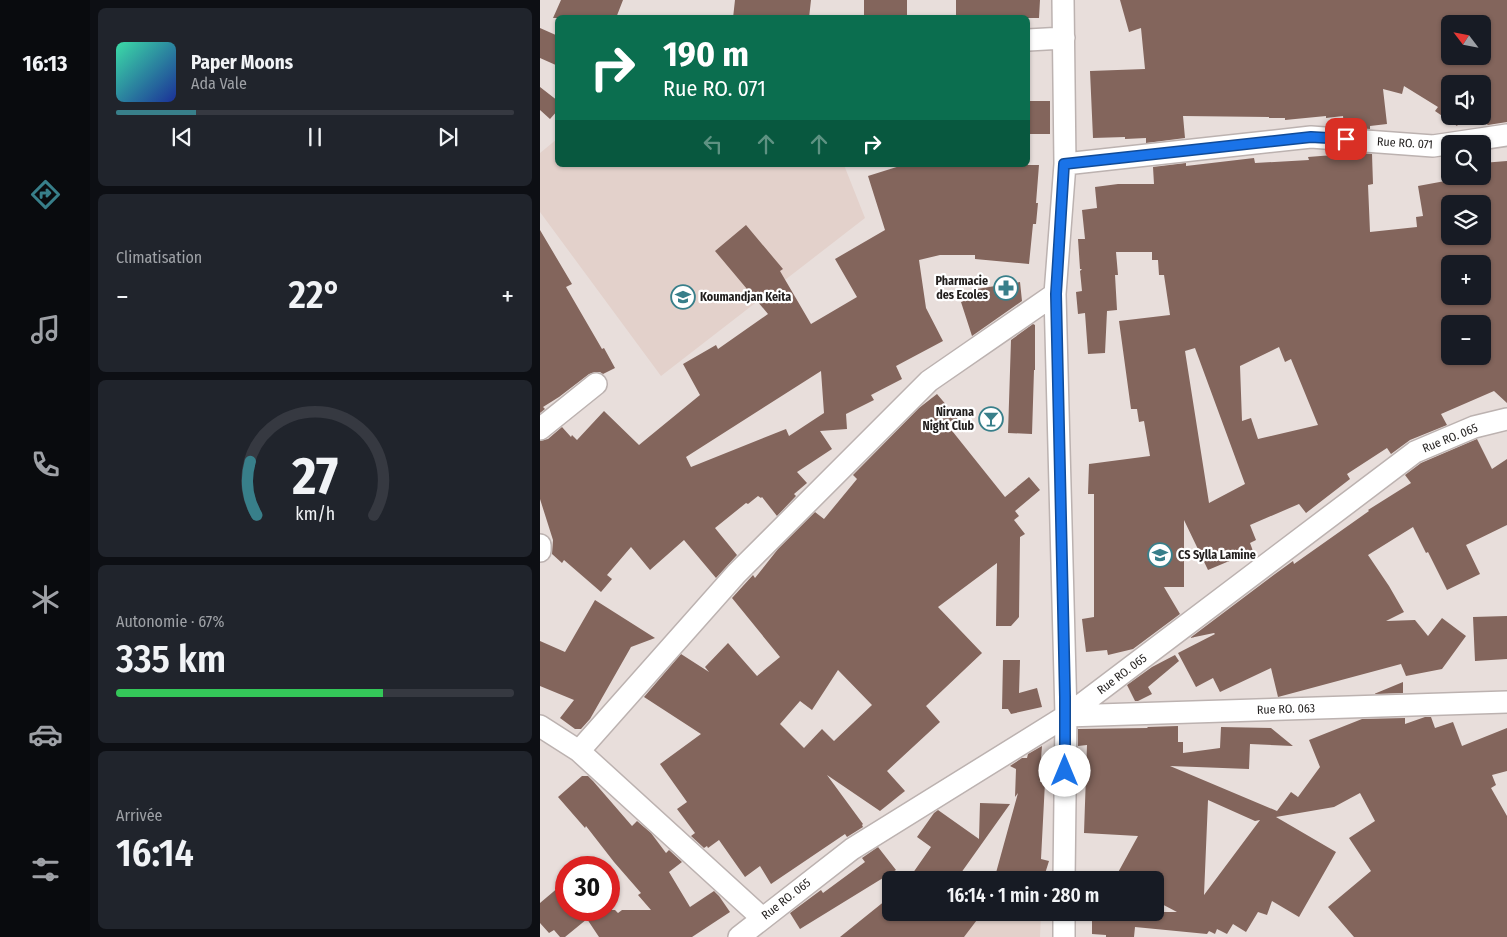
<!DOCTYPE html>
<html lang="fr">
<meta charset="utf-8">
<style>
:root{--surface:#171b24;--page:#20242c;--text:#f1f3f6;--muted:#9ea1a6;--line:#363941;--accent:#387f8a}
body{margin:0;font-family:"Fira Sans Condensed",sans-serif;background:var(--page);color:var(--text);height:100vh;display:flex;flex-direction:column;font-size:19px;white-space:nowrap}
*{box-sizing:border-box;margin:0}
p{font-size:16px;color:var(--muted)}
.icon{flex:none;width:28px;height:28px;fill:none;stroke:currentColor;stroke-width:2;stroke-linecap:round;stroke-linejoin:round}
.map{position:relative;flex:1;overflow:hidden}
.drawer{display:flex;flex-direction:column;gap:8px;padding:8px;background:#0d0f14;width:450px}
.drawer>*{flex:none}
.guide{position:absolute;left:15px;top:15px;width:475px;height:152px;border-radius:8px;box-shadow:0 1px 4px #0004;background:#0b6e4f;color:#fff;overflow:hidden}
.needle{width:32px;rotate:302deg}
.controls{position:absolute;left:901px;top:15px;display:grid;gap:10px}
.controls a{display:grid;place-items:center;width:50px;height:50px;border-radius:8px;background:var(--surface);box-shadow:0 1px 4px #0004;font-size:25px}
.speed{position:absolute;left:15px;top:856px;display:flex;gap:10px;font-size:25px;font-weight:700;text-align:center}
.speed>*{display:grid;place-content:center;width:65px;height:65px;border-radius:50%;background:var(--surface);box-shadow:0 1px 4px #0004;line-height:1}
.speed .limit{border:8px solid #d22;background:#fff;color:#111}
.pin{position:absolute;display:grid;place-items:center;width:42px;height:42px;color:#fff;margin:-21px;border-radius:10px;box-shadow:0 2px 8px #0006}
.me{position:absolute;width:55px;margin:-28px;rotate:0deg;stroke-linejoin:round;filter:drop-shadow(0 0 4px #0008)}
.turn{display:flex;align-items:center;gap:18px;height:105px;padding:0 25px;font-size:22px}
.turn .icon{width:65px;height:65px;stroke-width:2.5}
.turn b{display:block;font-size:35px;line-height:42px}
.lanes{display:flex;align-items:center;height:48px;padding:0 25px;background:#0003;justify-content:center;gap:25px;direction:ltr}
.lanes .off{opacity:.35}
.big{font-size:38px;font-weight:600;line-height:1.1}
.drawer .tile{flex:1;display:flex;flex-direction:column;justify-content:center;gap:8px;min-width:0;padding:0 18px;border-radius:8px;background:var(--page)}
.drawer .dial{align-items:center;gap:0}
.dial svg{height:130px;overflow:visible;fill:none;stroke:var(--line);stroke-width:7;stroke-linecap:round;text-anchor:middle}
.dial text{fill:var(--text);stroke:none}
.song{display:flex;align-items:center;gap:15px}
.cover{width:60px;height:60px;border-radius:8px;background:linear-gradient(135deg,hsl(160 70% 55%),hsl(230 70% 35%))}
.played{height:5px;border-radius:2px;background:linear-gradient(90deg,var(--accent) 20%,var(--line) 20%)}
.keys{display:flex;justify-content:space-around;direction:ltr}
.heat{display:flex;justify-content:space-between;align-items:center;font-size:28px;direction:ltr}
.charge{height:8px;border-radius:4px;background:linear-gradient(90deg,#34c759 67%,var(--line) 0)}
.trip{position:absolute;left:342px;top:871px;width:282px;height:50px;border-radius:8px;background:var(--surface);box-shadow:0 1px 4px #0004;font-weight:600;line-height:50px;text-align:center}
main{display:flex;flex:1;min-height:0}
.menu{display:flex;flex-direction:column;width:90px;justify-content:space-around;align-items:center;background:#090b0e;color:var(--muted)}
.menu .icon{width:35px;height:35px}
.menu .active{color:var(--accent)}
.menu b{font-size:22px;color:var(--text)}
.map>svg:first-child{display:block}
.built{fill:#e3d1cb}
.building{fill:#83655c;fill-rule:evenodd}
.lines{fill:none;stroke-linecap:round;stroke-linejoin:round}
.minor-casing{stroke:#bcb2b0;stroke-width:24}
.minor{stroke:#fff;stroke-width:21}
.route-casing{stroke:#114b97;stroke-width:12}
.route{stroke:#1a73e8;stroke-width:9}
.labels{text-anchor:middle;stroke-width:4.5;stroke-linejoin:round;paint-order:stroke}
.street-label{font-size:12px;fill:#211e1d;stroke:#fff}
.poi-label{font-size:12px;font-weight:bold;fill:#211e1d;stroke:#fff;text-anchor:end}
</style>
<main>
<nav class="menu">
<b>16:13</b>
<svg class="icon active" aria-label="directions" viewBox="0 0 24 24"><path d="M12 3l9 9-9 9-9-9zM9 14v-3h6M13 9l2 2-2 2"/></svg>
<svg class="icon" aria-label="music" viewBox="0 0 24 24"><path d="M9 18V5l10-2v13"/><circle cx="6" cy="18" r="3"/><circle cx="16" cy="16" r="3"/></svg>
<svg class="icon" aria-label="phone" viewBox="0 0 24 24"><path d="M5 4h4l2 5-3 2q2 4 5 5l2-3 5 2v4C11 20 4 13 5 4z"/></svg>
<svg class="icon" aria-label="climate" viewBox="0 0 24 24"><path d="M12 3v18M4 7l16 10M4 17L20 7"/></svg>
<svg class="icon" aria-label="car" viewBox="0 0 24 24"><path d="M5 17H2v-5l4-1 3-4h7l3 4 3 1v5h-3M9 17h6M6 11h13"/><circle cx="7" cy="17" r="2"/><circle cx="17" cy="17" r="2"/></svg>
<svg class="icon" aria-label="filters" viewBox="0 0 24 24"><path d="M4 7h16M4 17h16"/><circle cx="9" cy="7" r="2"/><circle cx="15" cy="17" r="2"/></svg>
</nav>
<section class="drawer">
<div class="tile">
<div class="song"><i class="cover"></i><div><b>Paper Moons</b><p>Ada Vale</p></div></div>
<div class="played"></div>
<div class="keys"><svg class="icon" aria-label="previous" viewBox="0 0 24 24"><path d="M18 5L8 12l10 7zM5 5v14"/></svg><svg class="icon" aria-label="pause" viewBox="0 0 24 24"><path d="M8 5v14M16 5v14"/></svg><svg class="icon" aria-label="next" viewBox="0 0 24 24"><path d="M6 5l10 7-10 7zM19 5v14"/></svg></div>
</div>
<div class="tile"><p>Climatisation</p>
<div class="heat"><a>−</a><b class="big">22°</b><a>+</a></div>
</div>
<div class="tile dial"><svg viewBox="0 0 100 80">
<path d="M14 69A42 42 0 1 1 86 69"/>
<path d="M14 69A42 42 0 0 1 10 36" stroke="#387f8a"/>
<text x="50" y="56" font-size="32" font-weight="700">27</text>
<text x="50" y="72" font-size="11">km/h</text>
</svg></div>
<div class="tile"><p>Autonomie · 67%</p><b class="big">335 km</b><div class="charge"></div></div>
<div class="tile"><p>Arrivée</p><b class="big">16:14</b></div>
</section>
<div class="map">
<svg width="967" height="937" viewBox="0 0 967 937">
<rect width="100%" height="100%" fill="#e8dedb"/>
<!-- built -->
<path class="built" d="M17,139L18,165H304L325,218L121,376L0,212V153Z
M397,913H501L500,937H377Z"/>
<!-- building -->
<path class="building" d="M21,0H83L76,18H13Z
M195,0H271L269,18H193Z
M324,0H367V18H324Z
M416,0H500L499,18H416Z
M580,0H967V122L948,125L935,116H942V84H910V116H923L917,126L895,111L898,107L864,86L862,94L843,89L847,124L830,126V129L804,127L803,116L786,118V116L745,120V118H729V117L643,116L645,138L606,143V138L585,139V137L553,138L550,71L605,69L601,28L589,32ZM910,24H942V56H910Z
M0,28L18,36V66L0,58Z
M0,87L18,101V110L10,119L0,110Z
M488,101H510V134H488Z
M806,152L832,154L833,184L828,185L830,232L877,227L876,217L883,216L878,186L916,179L915,176H942V163L967,161V403L954,391L901,414L907,425L870,440L851,454L847,448L807,474L810,479L766,513L759,504L710,525L716,540L710,543L713,551L668,570L644,520V587H624L640,614L593,649L568,655L567,650L546,652L542,619L554,617V494H548L549,464L610,456L604,421L599,422L597,409H591L579,321L630,315L624,275H619L618,260H612V252H576L578,275H575L577,310L567,311L565,353L548,354L545,313L538,314L536,292L542,291L540,271L542,269H540L538,239H545L542,210L557,208L555,187L578,184H614L613,167L646,163V166L714,158L715,163L769,160L768,157L806,154ZM910,204H942V236H910ZM910,264H942V296H910ZM910,324H942V356H910ZM739,347L745,362L751,359L778,425L718,439L711,418L702,421L700,366ZM655,348L705,484L669,503L645,351Z
M363,165H499L496,203H498L496,224H493L489,264L435,259V255H400L379,260L386,308L403,341L356,366L362,379L331,395L334,400L306,414L307,429L280,431L292,449L257,472L267,483L254,494L256,496L237,516L222,497L221,498L218,496L208,504L206,503L175,528L197,555L176,578L144,540L110,570L91,547L67,575L72,579L61,592L24,560L22,563L12,554L13,540L0,499V441L8,439L22,427L31,437L32,435L37,440L64,411L99,445L160,395L143,364L176,345L178,349L228,314L175,251L206,225L243,269L240,271L271,324L317,297L295,259L345,230L328,176ZM281,371L284,413L249,436L246,429L151,467L146,457Z
M0,230L32,284L26,287L62,349L64,348L75,368L63,374L60,372H55L49,374L19,397L3,407L5,409L0,413Z
M480,282L482,301L432,336L421,302L438,296L437,289Z
M493,324L495,325V370H494L492,434L468,433L471,340Z
M397,394L418,419L409,427L465,497L489,477L500,490L475,511L479,516L474,520L485,534L480,537L479,617L471,626H456L457,563L398,607L442,653L386,706L400,722L347,771L365,791L340,811L287,775L323,824L322,825L323,827L307,837L305,834L231,884L220,866L205,877L179,840L168,848L167,846L164,848L151,836L155,833L137,809L147,802L120,764L161,734L104,697L141,654L169,672L165,667L188,643L217,676L240,657L192,598L213,575L215,578L238,549L275,512L284,519L317,479L313,475L379,408ZM298,670L332,705L294,741L282,729L264,748L240,724L260,701L272,710Z
M937,439L952,469L967,459V525L926,545L940,574L907,590L888,552L886,553L873,527L828,555L849,586L864,612L846,621L875,620L888,636L902,618L926,636L902,669L866,676L861,664L738,697L731,668L680,692L673,678L656,687L638,653L675,634L674,633L650,638L735,574L753,561L754,564L829,511L828,510L871,483L865,475L881,463Z
M55,600L115,638L91,647L50,719L41,729H35L20,718L34,700L0,686V641L25,652Z
M967,616V659L935,661L933,617Z
M635,655L639,661L608,687L612,694L598,701H595L587,685L612,667Z
M463,660H480L479,693L497,688L502,707L471,714L468,709H462Z
M863,682V693L834,694Z
M885,717H891L895,728L913,722L922,746L967,728V771L952,775L956,785L951,788L967,816V937H814L788,907L831,871L809,838L835,821L820,793L794,807L736,817L796,852L759,917L732,901L727,915L718,912L706,932L693,924L687,934L677,929L675,934L669,931L667,934L595,927L594,937H566V935L552,934V919L556,912H637L616,901V880H578L575,878L598,836L544,833L547,745L538,746V729L608,728L607,727L638,726V742H643V753L680,748L681,727L731,728L753,746L710,744L709,769L630,766L737,811L751,792L758,797L780,767L769,740L822,719L865,718V724ZM668,800L715,821L720,820L664,895Z
M502,746L501,759H502L501,761L500,782H505L501,859L509,861L503,880H454L478,793L475,797L476,769L470,766L482,758H487L488,754Z
M42,776H48L53,781L92,826L97,821L111,833L126,853L129,850L142,862L129,872L150,907L174,891L179,896L190,912L152,937H59L47,919L25,937H20L14,930L9,933L0,923V903L26,881V910H75L78,913L82,910H111L98,895L101,893L74,862L46,826L45,828L18,797Z
M440,803L470,804L416,880H368L391,847L377,837L394,813L398,810L439,839Z
M338,847L356,870L260,929L250,913L281,890L283,893L325,862L322,858Z
M351,896V912H443L424,937H300Z"/>
<g class="lines">
<!-- minor casing -->
<g class="minor-casing">
<path id="minor" d="M523,0L525,164L515,294L526,716L524,880
M488,40L524,38
M525,164L771,137L893,146L967,135
M0,429L56,384
M0,545V551
M526,716L967,702
M0,726L39,751L222,918
M39,751L196,574L389,381L515,294
M199,937L312,849L526,716L875,452L934,427L967,419
M524,937V912"/>
</g>
<!-- minor -->
<use href="#minor" class="minor"/>
</g>
<g class="lines">
<!-- route casing -->
<g class="route-casing">
<path id="route" d="M525,771V697L516,294L524,164L771,137L806,139"/>
</g>
<!-- route -->
<use href="#route" class="route"/>
</g>
<!-- icons -->
<defs>
<g id="pharmacy-ring" transform="scale(1.25)"><circle r="9.5" fill="#fff" stroke="#387f8a" stroke-width="1.5"/><path d="M-2-6h4v4h4v4h-4v4h-4v-4h-4v-4h4Z" fill="#387f8a"/></g>
<g id="school-ring" transform="scale(1.25)"><circle r="9.5" fill="#fff" stroke="#387f8a" stroke-width="1.5"/><path d="M0-5L7-2L0 1L-7-2ZM-4 1L0 2.5L4 1V4Q0 6-4 4Z" fill="#387f8a"/></g>
<g id="bar-ring" transform="scale(1.25)"><circle r="9.5" fill="#fff" stroke="#387f8a" stroke-width="1.5"/><path d="M-6-5H6L.8 .8V4.5H3.5V6h-7V4.5H-.8V.8Z" fill="#387f8a"/></g>
</defs>
<g fill-rule="evenodd">
<use href="#pharmacy-ring" x="466" y="288"/>
<use href="#school-ring" x="143" y="297"/>
<use href="#bar-ring" x="451" y="419"/>
<use href="#school-ring" x="620" y="555"/>
</g>
<g class="labels">
<!-- street labels -->
<g class="street-label">
<text transform="translate(865 143) rotate(3)" y="4">Rue RO. 071</text>
<text transform="translate(910 438) rotate(-22)" y="4">Rue RO. 065</text>
<text transform="translate(582 674) rotate(-37)" y="4">Rue RO. 065</text>
<text transform="translate(746 709) rotate(-2)" y="4">Rue RO. 063</text>
<text transform="translate(246 899) rotate(-38)" y="4">Rue RO. 065</text>
</g>
<!-- poi labels -->
<g class="poi-label">
<text x="448" y="285">Pharmacie<tspan x="448" dy="14">des Ecoles</tspan></text>
<text x="160" y="301" text-anchor="start">Koumandjan Keita</text>
<text x="434" y="416">Nirvana<tspan x="434" dy="14">Night Club</tspan></text>
<text x="638" y="559" text-anchor="start">CS Sylla Lamine</text>
</g>
</g>
</svg>
<div class="controls">
<a><svg class="needle" viewBox="-14 -14 28 28"><path d="M0-13l5 13h-10z" fill="#e53935"/><path d="M0 13l5-13h-10z" fill="#9ea1a6"/></svg></a>
<a><svg class="icon" aria-label="sound" viewBox="0 0 24 24"><path d="M4 9h4l5-4v14l-5-4H4zM17 9q2 3 0 6"/></svg></a>
<a><svg class="icon" aria-label="search" viewBox="0 0 24 24"><circle cx="10" cy="10" r="6"/><path d="M15 15l6 6"/></svg></a>
<a><svg class="icon" aria-label="layers" viewBox="0 0 24 24"><path d="M12 4l9 5-9 5-9-5zM3 14l9 5 9-5"/></svg></a>
<a>+</a>
<a>−</a>
</div>
<div class="speed"><div class="limit">30</div></div>
<div class="pin" style="left:806px;top:139px;background:#d93025"><svg class="icon" aria-label="arrive" viewBox="0 0 24 24"><path d="M6 21V4h12l-3 4 3 4H6"/></svg></div>
<svg class="me" style="left:525px;top:771px" viewBox="-20 -20 40 40"><circle r="19" fill="#fff"/><path d="M0-13L10 11 0 6-10 11z" fill="#1a73e8"/></svg>
<div class="trip">16:14 · 1 min · 280 m</div>
<div class="guide">
<div class="turn"><svg class="icon" aria-label="right" viewBox="0 0 24 24"><path d="M7 20v-9h11M14 6l5 5-5 5"/></svg><div><b>190 m</b>Rue RO. 071</div></div>
<div class="lanes"><svg class="icon off" aria-label="left" viewBox="0 0 24 24"><path d="M17 20v-9H6M10 6l-5 5 5 5"/></svg><svg class="icon off" aria-label="ahead" viewBox="0 0 24 24"><path d="M12 20V5M6 11l6-6 6 6"/></svg><svg class="icon off" aria-label="ahead" viewBox="0 0 24 24"><path d="M12 20V5M6 11l6-6 6 6"/></svg><svg class="icon" aria-label="right" viewBox="0 0 24 24"><path d="M7 20v-9h11M14 6l5 5-5 5"/></svg></div>
</div>
</div>
</main>
